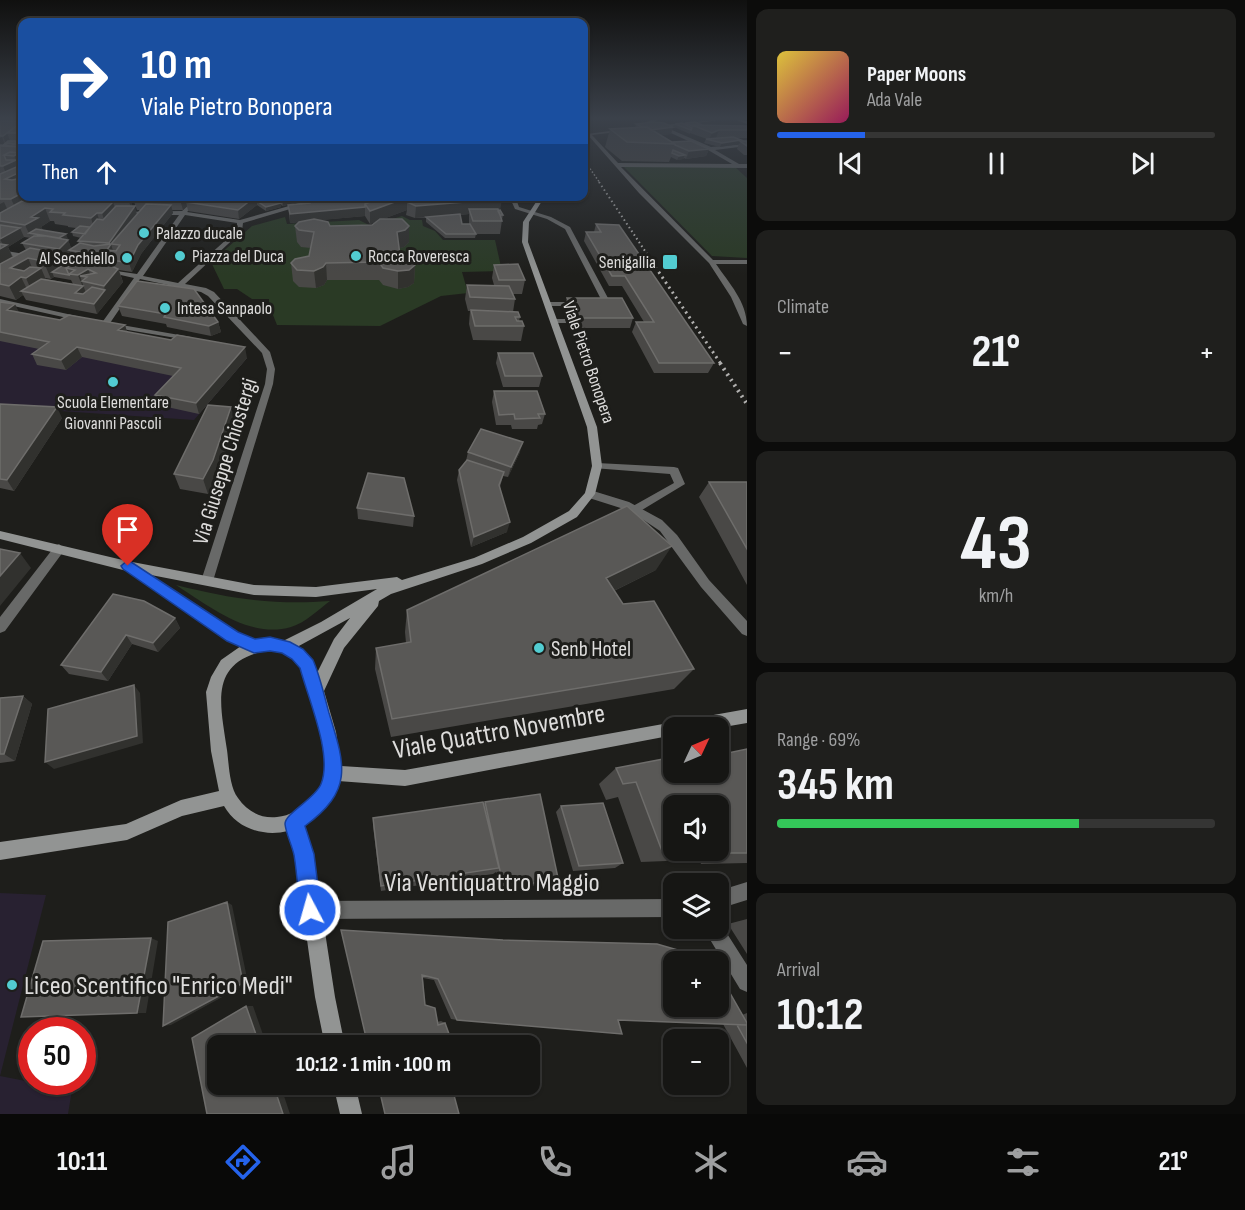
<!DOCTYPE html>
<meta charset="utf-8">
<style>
:root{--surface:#161614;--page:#1f1f1d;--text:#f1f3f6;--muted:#9e9fa0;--line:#353534;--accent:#2563eb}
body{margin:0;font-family:"Sofia Sans Condensed",sans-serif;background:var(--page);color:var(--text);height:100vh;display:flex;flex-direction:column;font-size:22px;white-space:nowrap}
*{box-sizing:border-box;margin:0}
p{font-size:20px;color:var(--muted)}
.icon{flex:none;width:33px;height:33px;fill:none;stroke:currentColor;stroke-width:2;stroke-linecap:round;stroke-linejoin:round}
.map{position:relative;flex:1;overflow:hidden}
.drawer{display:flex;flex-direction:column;gap:9px;padding:9px;background:#0c0c0b;width:498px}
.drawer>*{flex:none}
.top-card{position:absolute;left:18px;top:18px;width:570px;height:183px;border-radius:12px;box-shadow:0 2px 4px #0004,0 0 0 2px var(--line);background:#1a4fa0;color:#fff;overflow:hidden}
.needle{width:39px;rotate:46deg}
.tools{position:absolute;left:663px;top:717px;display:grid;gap:12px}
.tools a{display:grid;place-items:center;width:66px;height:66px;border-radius:12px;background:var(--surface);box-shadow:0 2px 4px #0004,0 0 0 2px var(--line);font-size:30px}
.speed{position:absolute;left:18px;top:1017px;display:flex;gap:12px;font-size:30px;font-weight:700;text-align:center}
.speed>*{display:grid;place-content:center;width:78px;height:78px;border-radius:50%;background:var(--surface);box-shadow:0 2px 4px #0004,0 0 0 2px var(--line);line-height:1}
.speed .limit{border:9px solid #d22;background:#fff;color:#111}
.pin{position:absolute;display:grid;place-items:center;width:51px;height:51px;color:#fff;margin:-62px -26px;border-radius:50% 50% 50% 0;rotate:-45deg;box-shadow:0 0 6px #0007}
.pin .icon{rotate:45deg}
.me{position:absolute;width:66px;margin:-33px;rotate:354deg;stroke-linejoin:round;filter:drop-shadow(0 0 4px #0008)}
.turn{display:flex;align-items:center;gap:21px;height:126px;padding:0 24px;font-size:27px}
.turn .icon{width:78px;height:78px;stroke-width:2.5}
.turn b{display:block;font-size:42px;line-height:51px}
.then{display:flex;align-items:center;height:57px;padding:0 24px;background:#0003;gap:12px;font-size:22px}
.big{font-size:45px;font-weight:700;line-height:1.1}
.drawer .widget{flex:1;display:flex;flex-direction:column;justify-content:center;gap:9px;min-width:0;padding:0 21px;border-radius:12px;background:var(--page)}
.drawer .dial{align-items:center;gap:0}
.dial b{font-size:78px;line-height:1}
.song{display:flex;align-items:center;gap:18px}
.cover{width:72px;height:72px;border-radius:9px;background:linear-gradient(135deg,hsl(50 70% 55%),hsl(330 70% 35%))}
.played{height:6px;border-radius:3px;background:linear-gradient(90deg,var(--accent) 20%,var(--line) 20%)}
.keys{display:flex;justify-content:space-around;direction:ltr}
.heat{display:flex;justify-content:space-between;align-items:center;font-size:33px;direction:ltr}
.charge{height:9px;border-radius:4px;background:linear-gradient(90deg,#34c759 69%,var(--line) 0)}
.trip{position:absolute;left:207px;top:1035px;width:333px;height:60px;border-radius:12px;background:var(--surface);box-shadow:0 2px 4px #0004,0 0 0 2px var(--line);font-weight:700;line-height:60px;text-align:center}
.dock{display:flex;height:96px;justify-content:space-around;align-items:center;background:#090908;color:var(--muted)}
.dock .icon{width:42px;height:42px}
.dock .active{color:var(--accent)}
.dock b{font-size:27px;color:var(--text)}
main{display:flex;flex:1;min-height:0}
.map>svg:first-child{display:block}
.education{fill:#282131}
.green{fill:#2a3a25}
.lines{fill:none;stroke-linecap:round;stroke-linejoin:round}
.lane{fill:#686968;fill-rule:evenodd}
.street{fill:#686968;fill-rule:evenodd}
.secondary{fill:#929493;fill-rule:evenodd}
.rail-far3{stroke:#b1b0af;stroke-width:1.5;stroke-dasharray:1.5 2;stroke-linecap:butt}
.rail-far2{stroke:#b1b0af;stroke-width:2;stroke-dasharray:1.5 3;stroke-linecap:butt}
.rail-far1{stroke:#b1b0af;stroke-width:3;stroke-dasharray:2 4;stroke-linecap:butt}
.rail{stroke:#b1b0af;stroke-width:4;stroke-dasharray:2 4.5;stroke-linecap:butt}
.wall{fill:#494846;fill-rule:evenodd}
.shaded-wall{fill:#31312e}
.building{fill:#595856;stroke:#6e6d6b;stroke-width:1.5}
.route{fill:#2563eb;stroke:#184099;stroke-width:1.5}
.poi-dot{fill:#52ccd1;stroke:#1e1e1b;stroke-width:2}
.labels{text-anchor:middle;stroke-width:6;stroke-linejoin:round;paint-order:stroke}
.far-poi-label{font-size:18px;fill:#dddcdb;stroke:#1e1e1b;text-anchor:start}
.far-street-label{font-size:18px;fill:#dddcdb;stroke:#1e1e1b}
.street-label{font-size:22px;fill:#dddcdb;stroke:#1e1e1b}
.poi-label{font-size:22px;fill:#dddcdb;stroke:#1e1e1b;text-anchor:start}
.near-street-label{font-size:27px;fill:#dddcdb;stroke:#1e1e1b}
.near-poi-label{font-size:27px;fill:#dddcdb;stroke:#1e1e1b;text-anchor:start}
</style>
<main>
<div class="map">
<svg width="747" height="1114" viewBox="0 0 747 1114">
<rect width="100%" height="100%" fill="#1e1e1b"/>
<!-- education -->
<path class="education" d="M0,311L247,358L194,420L0,407Z
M0,893L46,895L0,1076L72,1090L68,1114H0Z"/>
<!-- green -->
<path class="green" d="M623,166L735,167L747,178V258L712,256Z
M402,216L410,220H422L423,226L435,231L443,240H495L502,271L462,272L468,293L441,296L380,326L277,325L269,305V299H252L237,289H224L211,262L252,226L285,217L287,224L359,220L371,226Z
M176,585C231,599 273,605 330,601C319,609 305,623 291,627C249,639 209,606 176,585Z"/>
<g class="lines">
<!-- lane -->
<path class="lane" d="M509,196H515L519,207L551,217L570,227L616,313L615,315L608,313L565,229L547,219L515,209Z
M545,302H582L586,304L582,306H545Z
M551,319H585L589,321L585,323H554L550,321Z
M597,463L674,467L678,468L685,484L637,513L631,509L633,506L674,483L670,474L593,468L592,466L593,464Z
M59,544L65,549L63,552L5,631L0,633V617L55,546Z"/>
<!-- street -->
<path class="street" d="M654,119H660L634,130L592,135L618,163L732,164L708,150L660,128H651L653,126L727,119L665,127L711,147L747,144V146L715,150L739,164H747V168L621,167L713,260H747V264H716C729,283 747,302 747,326L743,324L731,297L709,263L639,193L587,134L633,128Z
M736,119L747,121V124L736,120Z
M199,196H205L187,212L240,220L303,202L311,196H318L307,204L243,223L242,231L185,284L206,288L214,292L270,352L275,369L273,384L213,581L211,585H203L201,581L265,384L267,369L262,353L208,296L201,292L140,279L110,323L191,337L195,339L194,341L110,327L101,324L134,278L103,271V269L137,274L179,215H121L119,212L182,211ZM185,215L237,223V230L178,283L143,276Z
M0,250L31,255L34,257L31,259L0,254Z
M0,299L81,317L85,319L81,321L0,303Z
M590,490L629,502L662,520L677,535L709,580L747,621V636L742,634L701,587L660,531L630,511L586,497L585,494L586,491Z
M747,882V900L718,909V891Z
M674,899V917L310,919L304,916L301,910L304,904L310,901Z
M719,921L747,965V992L740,989L703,928H718Z"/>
<!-- secondary -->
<path class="secondary" d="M540,196H545L529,222L528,242L597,427L602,466L595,494L577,517L531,543L482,564L391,594L379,601L378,606L344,648L324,691L336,732L341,766L405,770L747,709V723L718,728H674V735L405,786L338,781C334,801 321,816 303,825L313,854L335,997L345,1046H325L315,997L295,854L288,831C264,837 237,829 224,806L182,816L127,840L0,860V842L126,824L181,800L219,791L211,751L206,692L211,677L221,660L241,646L227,640L127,571L0,539V531L127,561L254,585L316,587L397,577L402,580L474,558L523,537L569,511L585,493L592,466L587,427L522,242L523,222ZM151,575L254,595L316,597L377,589L321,622L283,641L270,638L257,641L237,632ZM350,618L334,639L317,673L312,661L297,647ZM270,650C282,652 294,657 301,668C306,675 307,686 310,694C320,726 340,774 309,801C300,809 290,816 277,817C261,819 247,811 238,798C229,786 229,764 227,750C220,702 208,661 270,650Z
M333,1084H355L362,1114H340Z"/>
<!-- rail-far3 -->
<path class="rail-far3" d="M584,160L600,183"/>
<!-- rail-far2 -->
<path class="rail-far2" d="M599,182L653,263"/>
<!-- rail-far1 -->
<path class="rail-far1" d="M652,262L721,364"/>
<!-- rail -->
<path class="rail" d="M720,363L747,404"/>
</g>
<!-- wall -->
<path class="wall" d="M0,119H22V196H130L132,206L137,214L140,210H137L132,196H262L261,199L267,196H299V202L283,206L281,205V207L266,211L257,205L239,219L188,211L187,206L183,210H172L173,213L141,254L132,272L119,270L123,282L97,314L26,300L23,295L16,300L0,296ZM50,221H54L55,224L68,226V227L76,228L72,232L73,236L81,238L78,241L79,244L71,248L68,240H66L68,239L43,230L41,227ZM24,237L31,238L22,243L26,250L13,257L8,247ZM70,252L72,259L78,260L72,264L66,263L64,258ZM54,277L71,280L73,284L46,279L45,278L51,279Z
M685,123L702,125L747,126V138H734L741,140L739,144L720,147L704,143L706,139H707L690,133V134L674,127L675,124H684Z
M636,124L673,127L671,134L661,135L673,142L709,149L706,156L686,159L684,158L683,159L677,160L671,157L669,162L622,161L605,147L610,129L635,128Z
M740,141H747V155H744L737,149Z
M307,196L333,200L356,198L501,211L503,215L502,220L500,234H476L475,238H445L426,222V218H415L406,215L407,210L383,219L409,226V242L404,247L399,248L400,255L415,265L414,283L408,287L398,289L383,285L379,280H327L324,285L316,288L299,287L293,281L291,263L309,256L311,248L301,247L297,242L295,226L299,222L290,223L288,205L308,203ZM469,214V224H462L460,215ZM365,216L370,224L377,221L372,225L330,226L320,220Z
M596,224L714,363L708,373H654L632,332L636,322H644L622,286H609L584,241L586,232H594Z
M494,265L525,280L522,294H513L515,299L513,312L520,317L519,321L524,326L521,341L473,340L469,324L470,311H468L465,299L467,285H494L492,278Z
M567,298L633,318L630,328H573L564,308Z
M0,302L20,313L60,320L125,325L127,332L247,358L199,414L158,405L155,395L173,376L82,357L66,370L37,365L32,354L39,349L0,341Z
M118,306L218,322L221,332L211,336L167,327L166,324L122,316Z
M498,353L542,376L539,387H503L496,363Z
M494,391L545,414L542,424L538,425L537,429H512L511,425H496L492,402Z
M0,404L62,418L14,491L0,488Z
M235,422L218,475L208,494L180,489L174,474Z
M468,452H520L508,477L503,476L500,487L507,532L471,547L457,480L459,470L466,461Z
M709,482H747V585L699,497Z
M357,508L414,516L413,527L358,519Z
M656,570L614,591L623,604L694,669L674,689L391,737L375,669L376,648L406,643L405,632L407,610Z
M113,594L175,618L180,628L158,652L132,644L108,681L69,674L61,665Z
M23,696L32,704L15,761L0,763V698Z
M747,749V863L701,864L696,850H718V806H674V850H688L666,861L641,862L618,797L606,800L599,784L616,768L674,772Z
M485,802L558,878L552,882L500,892L496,872L493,874L381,891L373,826V818L483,805Z
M561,806L623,863L615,868L573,871L556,812Z
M747,919V954L728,924Z
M341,930L742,1015L747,1013V1068L723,1024L618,1020H457L451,1019L434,980L423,978L425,1005L437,1022L441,1021L445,1023L453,1045Z"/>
<!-- shaded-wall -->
<path class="shaded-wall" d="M681,119H692L680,121Z
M673,127L671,134L646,137L648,130Z
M719,130L716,138L709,140L712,133Z
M7,133L10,141L6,144L3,136Z
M2,137L5,145L0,148V138Z
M741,140L739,144L720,147L722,143Z
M709,149L706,156L686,159L689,151Z
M19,153L22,157V175L16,174L22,186L5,179L8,178L3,166L16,160L14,156Z
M685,155L683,159L677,160L679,156Z
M22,193V196H36L38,200L17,211L11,199Z
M87,196H91L89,212L85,200Z
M129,196L132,202V210L135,206L137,215L111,244L114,254L107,250L110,246L109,243L132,210L129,202Z
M179,196H199L186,202L187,206L183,210Z
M256,196H262L261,198L262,202L257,201V205L239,219L238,210Z
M287,196H299V202L283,206L282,198Z
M383,196H444L502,199L500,211L469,209V214L415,218L416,206L407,202V210L370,224V211L366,202Z
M4,202L10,215L0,220V204Z
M113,202L117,215L106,226L102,213Z
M281,203V207L266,211V207Z
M171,205L173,213L141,254L132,272L129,263L138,245Z
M365,207V216L290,223V214Z
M45,208L50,221L41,227L43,231L29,233L31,238L25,225L31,217Z
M97,213L101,226L95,231L91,218Z
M409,226V242L404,247L396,249L397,232Z
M20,228L24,237L8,247L13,259L0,266V249L4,247L0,239Z
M66,234L68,239L61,243L59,238Z
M68,240L72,250H69L70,252L64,258L68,268L59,273L52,272L54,277L51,279L45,265L61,255L59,249Z
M28,258L34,272L21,277L28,291H21L23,295L16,300L9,286L10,268Z
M326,263L327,280L324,285L316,288L314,271Z
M415,265L414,283L408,287L398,289V271Z
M41,268L47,282L32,292L26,278Z
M88,269L94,283L87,277L80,276L87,296L75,293L83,287L76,271Z
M118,269L123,282L97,314L94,304L105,290L104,286Z
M15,304L20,314L7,310Z
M218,322L221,332L211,336L209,326Z
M125,325L128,335L118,330Z
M77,347L82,357L66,370L61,360Z
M245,347L247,358L199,414L196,403Z
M57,407L62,418L14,491L7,480Z
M231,407L235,422L218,475L208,494L203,479Z
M523,442L520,452L508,477L511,467Z
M510,522L507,532L471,547L474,537Z
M672,546L656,570L593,601L606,578Z
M20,553L31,568L0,606V576Z
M175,618L180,628L158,652L153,643Z
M126,635L132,644L108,681L101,672Z
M134,685L140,693L143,743L54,769L45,762Z
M23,696L32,704L15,761L4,754Z
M227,902L232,905L248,983L171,1025L163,1026Z
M151,938L158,941L146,1013H137Z
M246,1006H253L267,1046H260Z
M273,1084H280L290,1114H283Z"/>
<!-- building -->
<path class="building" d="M0,121L22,122L3,136H0Z
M22,122V131L21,133H7Z
M654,122L664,123L673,127L651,130L647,127H642L636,124Z
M695,122L702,125L692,126L685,123Z
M682,123L692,128L691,130L675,124Z
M692,125L747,126V130H719L712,133Z
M647,127L675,144L627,142L610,129Z
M733,137L741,140L722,143L706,139Z
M22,138V142L18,144H14Z
M8,141H17L14,144L8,143L4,146H2Z
M691,141L709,149L689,151L675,145V144L673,142Z
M740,141H747V146Z
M22,142V147L4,146L8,143L18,144Z
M0,145L22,147V157H21L19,153L10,152L4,155L6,160H16L3,166H0Z
M673,150L685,155L679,156L672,153Z
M10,152L19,153L14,156L4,155Z
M21,165H22V175L16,174L5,179L12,180L22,178V193L11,199H0V174Z
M40,196H87L85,200Z
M92,196H129V202H89Z
M194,196H223L221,198L233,200L237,196H256L238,210L186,202Z
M267,196H271L281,203L266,207L257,201Z
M308,196H332L333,200L356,198L360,196H383L366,202L367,203L365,204V207L290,214L288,205L310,203Z
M386,196H411L370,211L365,204Z
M423,196H502V199L416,206L407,202Z
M22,201L113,202L102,213H97L91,218L63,215L65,213L50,212L53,209L45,208L31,217L38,218L25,225L0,221V213Z
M146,204L171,205L138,245L129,263L83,255L85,253L69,250L80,243L94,246L111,244L107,250L116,251L120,245L111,244Z
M116,206H135L109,243L78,241L97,219L103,220Z
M469,209H498L502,221H473Z
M500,210L503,215H500L498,211Z
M460,214L462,224H470L476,234H446L426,217Z
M314,219L328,222L330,226L372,225L380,219H402L409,226L405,230L397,232L400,255L414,260L415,265L409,270L398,271L383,268L379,262L326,263L323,267L314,271L297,270L291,263L295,259L309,256L314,232L299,230L295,226L299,222Z
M596,224L619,225L714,363H659L636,322H654L625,276H612L586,232H601Z
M0,225L20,228L0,239Z
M80,226L90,227L85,234L72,232Z
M36,229L66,234L59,238L29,233Z
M34,236H46L68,240L59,249L22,243Z
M0,244L7,245L0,249Z
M30,248L63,254L45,265L38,264L43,261L28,258L10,268L24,271L30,267L41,268L26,278L21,277L9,286L0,284V264Z
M82,258L103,262L118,269L104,286L82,281L87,277L80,276L96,273L88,269L78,275L69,274L75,270L66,268Z
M66,263L72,264L66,268L69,275L52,272Z
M518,264L525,280H499L494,265Z
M41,279L83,286L75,293L83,294L92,287L105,290L94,304L21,291Z
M137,281L194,289L218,322L209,326L164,317L166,314L118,306Z
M467,285L509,286L515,299L470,297Z
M567,298H622L633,318H576Z
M0,302L15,304L7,310L60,320L69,315L125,325L118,330L171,340L177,335L245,347L196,403L155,395L181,368L77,347L61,360L32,354L49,342L0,332Z
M471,310L518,312L520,317H515L517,321H522L524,326H475Z
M498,353H533L542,376H505Z
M494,391H537L545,414H538L540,418L515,419L514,414L499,415Z
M0,404L57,407L7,480L0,479Z
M208,405L231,407L213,460L203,479L174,474Z
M481,429L523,442L511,467L468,452Z
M467,460L504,472L499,485L510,522L474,537L459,470Z
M368,473L404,478L414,516L357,508Z
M709,482H747V549Z
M627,506L672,546L606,578L623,604L654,601L694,669L392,719L376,648L411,642L407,610Z
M0,549L20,553L0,576Z
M113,594L144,601L175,618L153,643L126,635L101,672L61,665Z
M134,685L137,736L45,762L48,709Z
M23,696L4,754H0V698Z
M747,749V853H728L718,831V806H708L706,800L671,802L674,809V850L662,851L636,782L623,784L616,768L674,757V772H718V755Z
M540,794L558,878L504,889L485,802Z
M483,802L499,868L381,886L373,818Z
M603,803L623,863L579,866L561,806Z
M227,902L243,983L163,1026L168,922Z
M341,930L503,940L657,944L712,960L713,962H674V1006H718V972L747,1023V1025L618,1020L622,1034L457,1020L438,979L422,975L425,1005L435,1008L438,1025L445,1023L453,1045L368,1046Z
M151,938L137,1013L21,1017L43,941Z
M246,1006L260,1046H218V1084H273L283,1114H207L192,1038Z
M737,1025H747V1043Z
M378,1084H451L459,1114H385Z"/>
<!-- sky -->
<linearGradient id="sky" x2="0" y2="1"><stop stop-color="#10100f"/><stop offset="0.43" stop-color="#3b414a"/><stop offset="1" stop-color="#3b414a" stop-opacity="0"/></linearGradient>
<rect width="747" height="275" fill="url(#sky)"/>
<!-- route -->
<path class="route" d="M128,560L238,632L255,639L270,637L290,642L303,649L313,660C320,676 324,695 329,713C345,765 354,790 305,826L314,854L321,910L318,918L310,921L303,918L300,910C298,892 297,873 294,855C292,845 286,834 285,824C285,813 315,799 321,784C333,755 308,698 300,668L292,659L282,653L270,651L254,653L227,641L123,569L121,566Z"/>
<!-- markers -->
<g class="poi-dot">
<circle cx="144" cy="233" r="6"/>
<circle cx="180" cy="256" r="6"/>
<circle cx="356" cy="256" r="6"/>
<circle cx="127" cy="258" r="6"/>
<rect x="662" y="254" width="16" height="16" rx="3"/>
<circle cx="165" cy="308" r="6"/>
<circle cx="113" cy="382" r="6"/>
<circle cx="539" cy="648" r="6"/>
<circle cx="12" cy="985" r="6"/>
</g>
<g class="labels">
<!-- far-poi labels -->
<g class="far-poi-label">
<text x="156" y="239">Palazzo ducale</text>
<text x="192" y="262">Piazza del Duca</text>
<text x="368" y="262">Rocca Roveresca</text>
<text x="115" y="264" text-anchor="end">Al Secchiello</text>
<text x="656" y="268" text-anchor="end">Senigallia</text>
<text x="177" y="314">Intesa Sanpaolo</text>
<text x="113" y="408" text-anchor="middle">Scuola Elementare<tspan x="113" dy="21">Giovanni Pascoli</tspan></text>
</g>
<!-- far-street labels -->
<g class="far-street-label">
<text transform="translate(589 362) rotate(71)" y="6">Viale Pietro Bonopera</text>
</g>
<!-- street labels -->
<g class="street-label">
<text transform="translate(224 461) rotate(-73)" y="8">Via Giuseppe Chiostergi</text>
</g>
<!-- poi labels -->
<g class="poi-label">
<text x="551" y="656">Senb Hotel</text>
</g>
<!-- near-street labels -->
<g class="near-street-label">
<text transform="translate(499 731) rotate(-10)" y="9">Viale Quattro Novembre</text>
<text x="492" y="891">Via Ventiquattro Maggio</text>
</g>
<!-- near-poi labels -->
<g class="near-poi-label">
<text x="24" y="994">Liceo Scentifico "Enrico Medi"</text>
</g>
</g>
</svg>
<div class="tools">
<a><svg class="needle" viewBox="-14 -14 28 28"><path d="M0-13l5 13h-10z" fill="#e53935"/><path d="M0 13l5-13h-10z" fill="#9e9fa0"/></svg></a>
<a><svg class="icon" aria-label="sound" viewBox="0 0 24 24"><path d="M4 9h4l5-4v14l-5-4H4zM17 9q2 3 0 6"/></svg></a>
<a><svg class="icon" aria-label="layers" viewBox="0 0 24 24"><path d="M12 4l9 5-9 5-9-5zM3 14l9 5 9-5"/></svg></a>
<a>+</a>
<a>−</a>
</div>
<div class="speed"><div class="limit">50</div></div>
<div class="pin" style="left:128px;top:566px;background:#d93025"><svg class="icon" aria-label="arrive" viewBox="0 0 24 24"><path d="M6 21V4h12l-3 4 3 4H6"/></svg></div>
<svg class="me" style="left:310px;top:910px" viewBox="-20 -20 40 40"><circle r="17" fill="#2563eb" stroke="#fff" stroke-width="3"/><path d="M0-11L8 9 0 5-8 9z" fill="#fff"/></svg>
<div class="trip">10:12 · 1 min · 100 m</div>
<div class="top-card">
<div class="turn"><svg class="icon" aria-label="right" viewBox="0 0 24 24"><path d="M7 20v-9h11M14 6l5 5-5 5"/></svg><div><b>10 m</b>Viale Pietro Bonopera</div></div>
<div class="then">Then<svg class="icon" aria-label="ahead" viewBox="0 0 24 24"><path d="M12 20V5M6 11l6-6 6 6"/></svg></div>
</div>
</div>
<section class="drawer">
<div class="widget">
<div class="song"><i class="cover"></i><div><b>Paper Moons</b><p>Ada Vale</p></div></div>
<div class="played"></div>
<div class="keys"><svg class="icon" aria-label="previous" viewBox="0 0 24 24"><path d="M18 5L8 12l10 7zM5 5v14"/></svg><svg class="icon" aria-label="pause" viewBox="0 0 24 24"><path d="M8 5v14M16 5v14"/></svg><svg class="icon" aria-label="next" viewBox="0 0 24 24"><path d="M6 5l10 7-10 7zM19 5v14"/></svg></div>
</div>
<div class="widget"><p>Climate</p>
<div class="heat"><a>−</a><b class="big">21°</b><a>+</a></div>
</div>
<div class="widget dial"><b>43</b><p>km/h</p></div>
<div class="widget"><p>Range · 69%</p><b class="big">345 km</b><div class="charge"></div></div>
<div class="widget"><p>Arrival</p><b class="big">10:12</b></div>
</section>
</main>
<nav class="dock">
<b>10:11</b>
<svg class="icon active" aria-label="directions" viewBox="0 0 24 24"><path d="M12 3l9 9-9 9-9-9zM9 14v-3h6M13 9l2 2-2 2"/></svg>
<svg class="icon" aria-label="music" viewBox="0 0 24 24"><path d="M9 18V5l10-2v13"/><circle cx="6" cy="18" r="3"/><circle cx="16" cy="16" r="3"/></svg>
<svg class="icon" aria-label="phone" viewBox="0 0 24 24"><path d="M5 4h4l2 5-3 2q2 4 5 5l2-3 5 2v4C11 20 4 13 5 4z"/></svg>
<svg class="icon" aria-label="climate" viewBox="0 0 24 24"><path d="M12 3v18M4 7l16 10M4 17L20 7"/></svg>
<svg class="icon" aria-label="car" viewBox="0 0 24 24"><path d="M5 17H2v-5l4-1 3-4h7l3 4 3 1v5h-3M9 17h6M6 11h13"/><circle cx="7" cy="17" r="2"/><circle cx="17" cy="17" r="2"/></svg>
<svg class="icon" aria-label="filters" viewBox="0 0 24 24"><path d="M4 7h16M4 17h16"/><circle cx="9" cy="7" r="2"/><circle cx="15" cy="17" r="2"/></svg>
<b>21°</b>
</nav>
